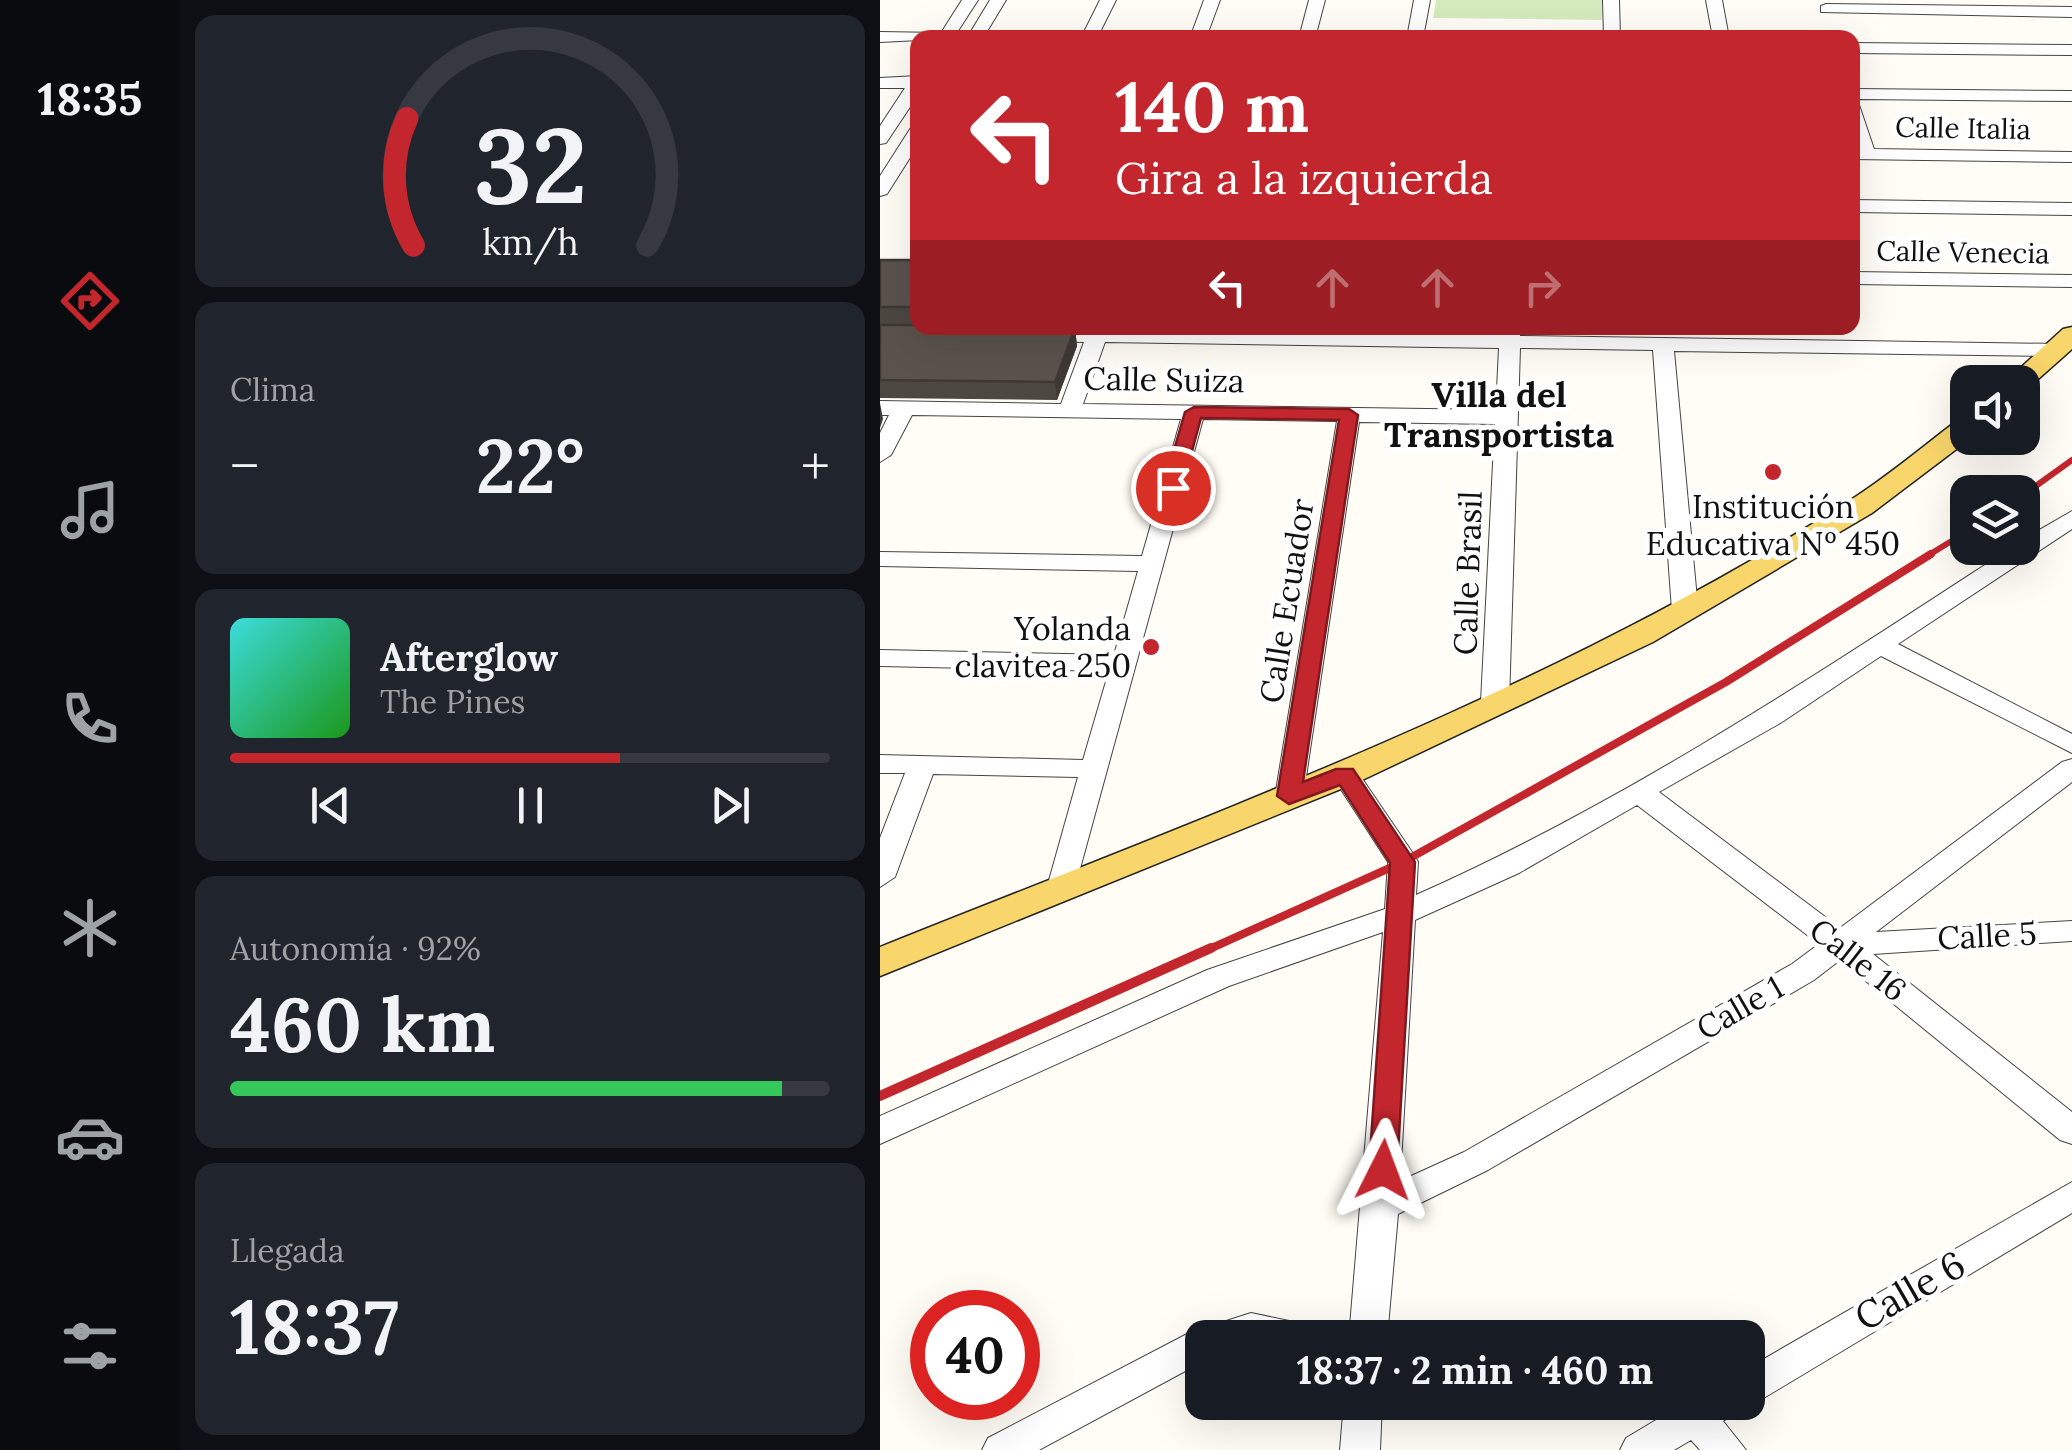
<!DOCTYPE html>
<html lang="es">
<meta charset="utf-8">
<style>
:root{--surface:#171b24;--page:#20242c;--text:#f1f3f6;--muted:#9ea1a6;--line:#363941;--accent:#c4262e}
body{margin:0;font-family:Lora,serif;background:var(--page);color:var(--text);height:100vh;display:flex;flex-direction:column;font-size:38px;white-space:nowrap}
*{box-sizing:border-box;margin:0}
p{font-size:32px;color:var(--muted)}
.icon{flex:none;width:55px;height:55px;fill:none;stroke:currentColor;stroke-width:2;stroke-linecap:round;stroke-linejoin:round}
.map{position:relative;flex:1;overflow:hidden}
.sheet{display:flex;flex-direction:column;gap:15px;padding:15px;background:#0d0f14;width:700px}
.sheet>*{flex:none}
.top-card{position:absolute;left:30px;top:30px;width:950px;height:305px;border-radius:20px;box-shadow:0 10px 40px #0002;background:#c4262e;color:#fff;overflow:hidden}
.fabs{position:absolute;left:1070px;top:365px;display:grid;gap:20px}
.fabs a{display:grid;place-items:center;width:90px;height:90px;border-radius:20px;background:var(--surface);box-shadow:0 10px 40px #0002;font-size:50px}
.speed{position:absolute;left:30px;top:1290px;display:flex;gap:20px;font-size:50px;font-weight:700;text-align:center}
.speed>*{display:grid;place-content:center;width:130px;height:130px;border-radius:50%;background:var(--surface);box-shadow:0 10px 40px #0002;line-height:1}
.speed .limit{border:15px solid #d22;background:#fff;color:#111}
.pin{position:absolute;display:grid;place-items:center;width:85px;height:85px;color:#fff;margin:-42px;border:5px solid #fff;border-radius:50%;box-shadow:0 2px 10px #0007}
.me{position:absolute;width:110px;margin:-55px;rotate:3deg;stroke-linejoin:round;filter:drop-shadow(0 0 8px #0008)}
.turn{display:flex;align-items:center;gap:35px;height:210px;padding:0 40px;font-size:45px}
.turn .icon{width:130px;height:130px;stroke-width:2.5}
.turn b{display:block;font-size:70px;line-height:85px}
.lanes{display:flex;align-items:center;height:95px;padding:0 40px;background:#0003;justify-content:center;gap:50px;direction:ltr}
.lanes .off{opacity:.35}
.big{font-size:75px;font-weight:700;line-height:1.1}
.sheet .tile{flex:1;display:flex;flex-direction:column;justify-content:center;gap:15px;min-width:0;padding:0 35px;border-radius:20px;background:var(--page)}
.sheet .dial{align-items:center;gap:0}
.dial svg{height:260px;overflow:visible;fill:none;stroke:var(--line);stroke-width:7;stroke-linecap:round;text-anchor:middle}
.dial text{fill:var(--text);stroke:none}
.song{display:flex;align-items:center;gap:30px}
.cover{width:120px;height:120px;border-radius:15px;background:linear-gradient(135deg,hsl(180 70% 55%),hsl(120 70% 35%))}
.played{height:10px;border-radius:5px;background:linear-gradient(90deg,var(--accent) 65%,var(--line) 65%)}
.keys{display:flex;justify-content:space-around;direction:ltr}
.heat{display:flex;justify-content:space-between;align-items:center;font-size:55px;direction:ltr}
.charge{height:15px;border-radius:8px;background:linear-gradient(90deg,#34c759 92%,var(--line) 0)}
.trip{position:absolute;left:305px;top:1320px;width:580px;height:100px;border-radius:20px;background:var(--surface);box-shadow:0 10px 40px #0002;font-weight:700;line-height:100px;text-align:center}
main{display:flex;flex:1;min-height:0}
.tab-bar{display:flex;flex-direction:column;width:180px;justify-content:space-around;align-items:center;background:#090b0e;color:var(--muted)}
.tab-bar .icon{width:70px;height:70px}
.tab-bar .on{color:var(--accent)}
.tab-bar b{font-size:45px;color:var(--text)}
.map>svg:first-child{display:block}
.green{fill:#d5ebbd}
.lines{fill:none;stroke-linecap:round;stroke-linejoin:round}
.minor-casing{stroke:#444;stroke-width:2}
.major-casing{stroke:#222;stroke-width:3}
.minor{fill:#fff;fill-rule:evenodd}
.major{fill:#f9d66b;fill-rule:evenodd}
.rail-far2{stroke:#c4262e;stroke-width:6}
.rail-far1{stroke:#c4262e;stroke-width:8}
.rail{stroke:#c4262e;stroke-width:10}
.wall{fill:#4d4742}
.shaded-wall{fill:#3f3936}
.building{fill:#5a524d;stroke:#3f3936;stroke-width:2.5}
.route{fill:#c4262e;stroke:#7f191e;stroke-width:2.5}
.poi-dot{fill:#c4262e;stroke:#fff;stroke-width:4}
.labels{text-anchor:middle;stroke-width:10;stroke-linejoin:round;paint-order:stroke}
.far-street-label{font-size:28px;fill:#111;stroke:#fff}
.street-label{font-size:32px;fill:#111;stroke:#fff}
.poi-label{font-size:32px;fill:#111;stroke:#fff}
.neighbourhood-label{font-size:35px;font-weight:bold;fill:#111;stroke:#fff}
.near-street-label{font-size:38px;fill:#111;stroke:#fff}
</style>
<main>
<nav class="tab-bar">
<b>18:35</b>
<svg class="icon on" aria-label="directions" viewBox="0 0 24 24"><path d="M12 3l9 9-9 9-9-9zM9 14v-3h6M13 9l2 2-2 2"/></svg>
<svg class="icon" aria-label="music" viewBox="0 0 24 24"><path d="M9 18V5l10-2v13"/><circle cx="6" cy="18" r="3"/><circle cx="16" cy="16" r="3"/></svg>
<svg class="icon" aria-label="phone" viewBox="0 0 24 24"><path d="M5 4h4l2 5-3 2q2 4 5 5l2-3 5 2v4C11 20 4 13 5 4z"/></svg>
<svg class="icon" aria-label="climate" viewBox="0 0 24 24"><path d="M12 3v18M4 7l16 10M4 17L20 7"/></svg>
<svg class="icon" aria-label="car" viewBox="0 0 24 24"><path d="M5 17H2v-5l4-1 3-4h7l3 4 3 1v5h-3M9 17h6M6 11h13"/><circle cx="7" cy="17" r="2"/><circle cx="17" cy="17" r="2"/></svg>
<svg class="icon" aria-label="filters" viewBox="0 0 24 24"><path d="M4 7h16M4 17h16"/><circle cx="9" cy="7" r="2"/><circle cx="15" cy="17" r="2"/></svg>
</nav>
<section class="sheet">
<div class="tile dial"><svg viewBox="0 0 100 80">
<path d="M14 69A42 42 0 1 1 86 69"/>
<path d="M14 69A42 42 0 0 1 12 30" stroke="#c4262e"/>
<text x="50" y="56" font-size="32" font-weight="700">32</text>
<text x="50" y="72" font-size="11">km/h</text>
</svg></div>
<div class="tile"><p>Clima</p>
<div class="heat"><a>−</a><b class="big">22°</b><a>+</a></div>
</div>
<div class="tile">
<div class="song"><i class="cover"></i><div><b>Afterglow</b><p>The Pines</p></div></div>
<div class="played"></div>
<div class="keys"><svg class="icon" aria-label="previous" viewBox="0 0 24 24"><path d="M18 5L8 12l10 7zM5 5v14"/></svg><svg class="icon" aria-label="pause" viewBox="0 0 24 24"><path d="M8 5v14M16 5v14"/></svg><svg class="icon" aria-label="next" viewBox="0 0 24 24"><path d="M6 5l10 7-10 7zM19 5v14"/></svg></div>
</div>
<div class="tile"><p>Autonomía · 92%</p><b class="big">460 km</b><div class="charge"></div></div>
<div class="tile"><p>Llegada</p><b class="big">18:37</b></div>
</section>
<div class="map">
<svg width="1192" height="1450" viewBox="0 0 1192 1450">
<rect width="100%" height="100%" fill="#fffdf5"/>
<!-- green -->
<path class="green" d="M556,0H722V20L553,18Z"/>
<g class="lines">
<!-- minor casing -->
<g class="minor-casing">
<path id="minor" d="M82,0H98L76,34L80,38L0,42V32L61,33Z
M110,0H126L103,38H87Z
M220,0H236L217,38H201Z
M324,0H340L326,38H310Z
M429,0H445L435,38H419Z
M534,0H550L543,38H527Z
M723,0H739L740,38H724Z
M826,0H842L849,38H833Z
M946,4L1192,7V17L941,12V6Z
M972,43L1192,45V55L972,53Z
M38,76V95L6,143L0,144V126L25,88H0V78Z
M972,89L1192,91V101L977,99L994,149L1192,152V162L972,159V149H977Z
M38,125V145L7,194L0,196V176L32,126Z
M972,200L1192,203V215L972,212Z
M972,272L1192,275V287L972,284Z
M230,328L619,335L620,328H640V336L1178,344L1189,350L1178,356L794,351L818,610L805,618L792,610L773,350L640,348L629,702L615,710L601,702L615,424L479,422L423,797L409,806L395,797L457,421L323,419L192,898H170L166,891L198,777L53,774L15,877L0,887V838L25,773H0V755L203,760L229,671L0,666V650L234,655L258,571L0,566V552L262,556L301,419L32,415L11,455L0,462V433L9,415H0V401L181,404L204,342L161,341L151,335L161,329ZM225,342L619,348L616,410L203,404Z
M1192,511V529L1018,644L1192,734V753L1001,656L902,722L779,792L960,928L1182,762L1192,759V782L996,932L1192,921V941L993,954L1192,1112V1144L1180,1140L960,960L934,980L608,1170L518,1214L507,1338H469L503,932L349,986L0,1144V1116L327,970L505,909L508,862L451,774L455,768H475L534,855L538,862L536,895C746,802 939,673 1131,548H1142V540ZM757,805L939,944L912,964L584,1152L520,1181L535,920L639,873Z
M1192,1182V1213L882,1399L866,1402L868,1368Z
M371,1313L438,1327L444,1338H322V1362L159,1450H102L108,1438L309,1333Z
M464,1402H502L500,1450H460Z
M806,1402H860L855,1414L843,1421L866,1450H820L811,1440L794,1450H740L746,1438Z"/>
</g>
<!-- major casing -->
<g class="major-casing">
<path id="major" d="M1192,327V349L1148,388L1142,389V382H1125L1183,329Z
M1088,418L1091,438L992,513L773,642L478,782L0,976V947C329,815 668,693 969,501C1007,477 1042,447 1078,420Z"/>
</g>
<!-- minor -->
<use href="#minor" class="minor"/>
<!-- major -->
<use href="#major" class="major"/>
<!-- rail-far2 -->
<path class="rail-far2" d="M1142,496L1192,460
M1047,556L1088,531"/>
<!-- rail-far1 -->
<path class="rail-far1" d="M325,951L523,862L846,682L1051,554"/>
<!-- rail -->
<path class="rail" d="M0,1096L331,948"/>
</g>
<!-- wall -->
<path class="wall" d="M0,260H38V325L0,324Z
M0,325L195,328L197,346L177,400L0,398Z"/>
<!-- shaded-wall -->
<path class="shaded-wall" d="M195,328L197,346L177,400L175,382Z
M0,403L3,419L0,428Z"/>
<!-- building -->
<path class="building" d="M0,260H38V307H0Z
M0,325H38V328H195L175,382L0,380Z"/>
<!-- route -->
<path class="route" d="M314,407L469,409L478,415L423,782L456,769H473L535,862L517,1170L513,1178H493L489,1170L510,863L460,785L409,804L397,796L459,420L321,418L302,488L286,492L283,488L305,412Z"/>
<!-- markers -->
<g class="poi-dot">
<circle cx="893" cy="472" r="10"/>
<circle cx="271" cy="647" r="10"/>
</g>
<g class="labels">
<!-- far-street labels -->
<g class="far-street-label">
<text transform="translate(1083 128) rotate(1)" y="10">Calle Italia</text>
<text transform="translate(1083 252) rotate(1)" y="10">Calle Venecia</text>
</g>
<!-- street labels -->
<g class="street-label">
<text transform="translate(284 380) rotate(1)" y="11">Calle Suiza</text>
<text transform="translate(588 573) rotate(-88)" y="11">Calle Brasil</text>
<text transform="translate(407 601) rotate(-81)" y="11">Calle Ecuador</text>
<text transform="translate(1107 936) rotate(-3)" y="11">Calle 5</text>
<text transform="translate(978 960) rotate(38)" y="11">Calle 16</text>
<text transform="translate(860 1008) rotate(-30)" y="11">Calle 1</text>
</g>
<!-- poi labels -->
<g class="poi-label">
<text x="893" y="518">Institución<tspan x="893" dy="37">Educativa Nº 450</tspan></text>
<text x="251" y="640" text-anchor="end">Yolanda<tspan x="251" dy="37">clavitea 250</tspan></text>
</g>
<!-- neighbourhood labels -->
<g class="neighbourhood-label">
<text x="619" y="407">Villa del<tspan x="619" dy="40">Transportista</tspan></text>
</g>
<!-- near-street labels -->
<g class="near-street-label">
<text transform="translate(1030 1291) rotate(-30)" y="13">Calle 6</text>
</g>
</g>
</svg>
<div class="fabs">
<a><svg class="icon" aria-label="sound" viewBox="0 0 24 24"><path d="M4 9h4l5-4v14l-5-4H4zM17 9q2 3 0 6"/></svg></a>
<a><svg class="icon" aria-label="layers" viewBox="0 0 24 24"><path d="M12 4l9 5-9 5-9-5zM3 14l9 5 9-5"/></svg></a>
</div>
<div class="speed"><div class="limit">40</div></div>
<div class="pin" style="left:293px;top:488px;background:#d93025"><svg class="icon" aria-label="arrive" viewBox="0 0 24 24"><path d="M6 21V4h12l-3 4 3 4H6"/></svg></div>
<svg class="me" style="left:503px;top:1170px" viewBox="-20 -20 40 40"><path d="M0-17L14 15 0 8-14 15z" fill="#c4262e" stroke="#fff" stroke-width="4"/></svg>
<div class="trip">18:37 · 2 min · 460 m</div>
<div class="top-card">
<div class="turn"><svg class="icon" aria-label="left" viewBox="0 0 24 24"><path d="M17 20v-9H6M10 6l-5 5 5 5"/></svg><div><b>140 m</b>Gira a la izquierda</div></div>
<div class="lanes"><svg class="icon" aria-label="left" viewBox="0 0 24 24"><path d="M17 20v-9H6M10 6l-5 5 5 5"/></svg><svg class="icon off" aria-label="ahead" viewBox="0 0 24 24"><path d="M12 20V5M6 11l6-6 6 6"/></svg><svg class="icon off" aria-label="ahead" viewBox="0 0 24 24"><path d="M12 20V5M6 11l6-6 6 6"/></svg><svg class="icon off" aria-label="right" viewBox="0 0 24 24"><path d="M7 20v-9h11M14 6l5 5-5 5"/></svg></div>
</div>
</div>
</main>
